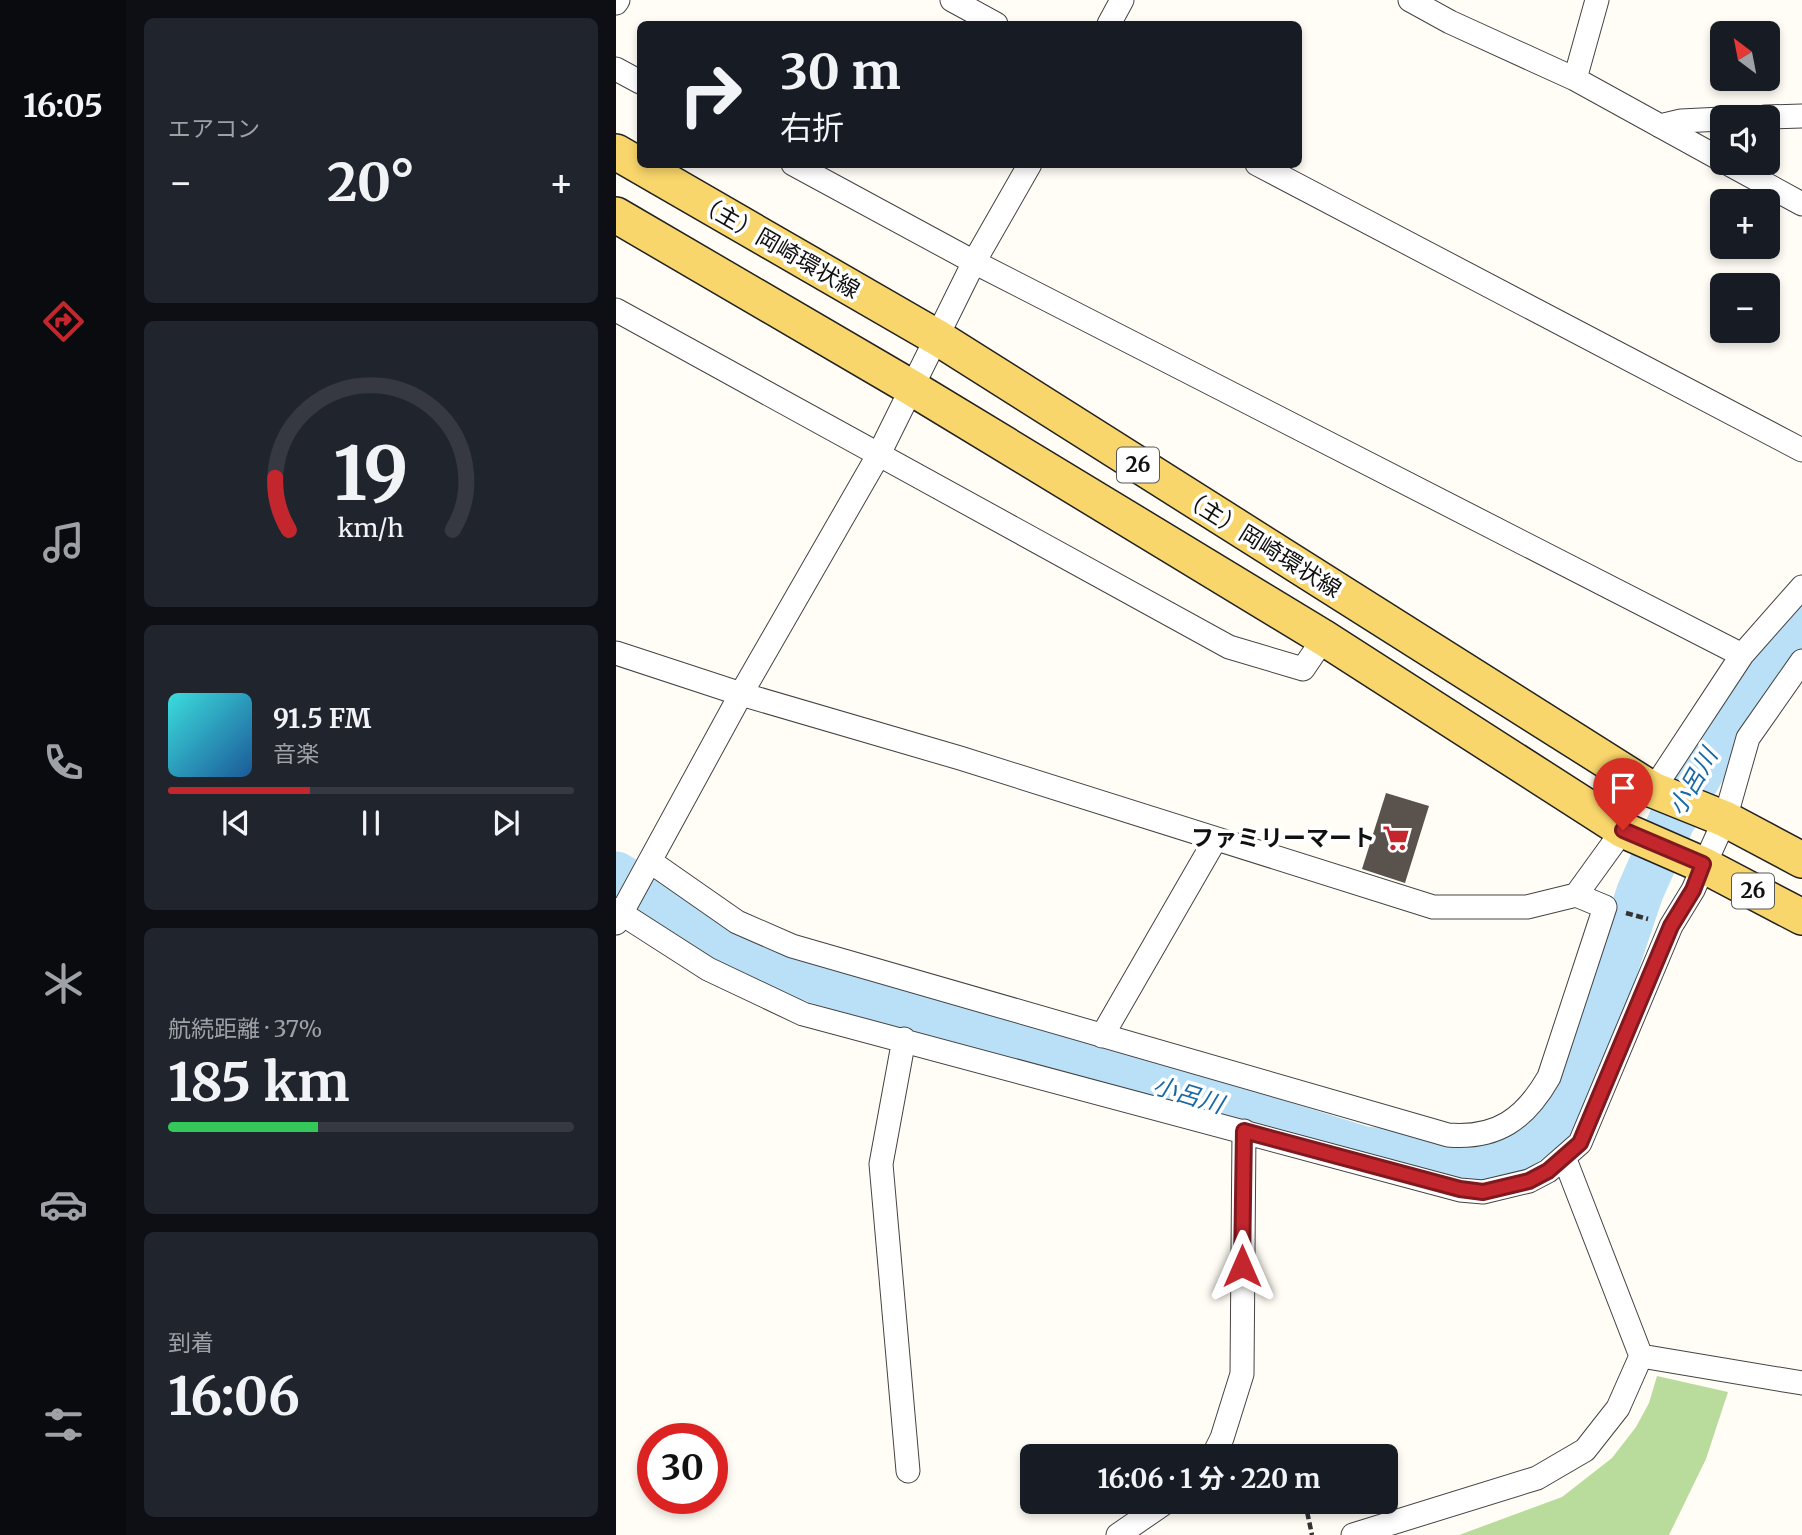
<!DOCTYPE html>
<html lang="ja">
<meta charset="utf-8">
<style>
:root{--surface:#171b24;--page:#20242c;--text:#f1f3f6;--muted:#9ea1a6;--line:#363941;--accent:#c4262e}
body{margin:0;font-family:Merriweather,"Noto Sans JP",serif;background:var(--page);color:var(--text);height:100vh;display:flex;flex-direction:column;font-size:26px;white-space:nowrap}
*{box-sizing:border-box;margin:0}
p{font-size:23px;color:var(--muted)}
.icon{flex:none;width:38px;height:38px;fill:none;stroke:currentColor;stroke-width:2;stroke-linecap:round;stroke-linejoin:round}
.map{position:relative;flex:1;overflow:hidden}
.details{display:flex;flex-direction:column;gap:18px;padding:18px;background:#0d0f14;width:490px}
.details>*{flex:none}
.top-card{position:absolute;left:21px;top:21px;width:665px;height:147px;border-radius:10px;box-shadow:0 4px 10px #0003;background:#171b24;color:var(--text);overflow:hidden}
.needle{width:46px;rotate:328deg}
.fabs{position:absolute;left:1094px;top:21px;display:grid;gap:14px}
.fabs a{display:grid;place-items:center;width:70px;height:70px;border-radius:10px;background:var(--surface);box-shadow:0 4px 10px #0003;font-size:35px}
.speed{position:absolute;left:21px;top:1423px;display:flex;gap:14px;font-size:35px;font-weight:700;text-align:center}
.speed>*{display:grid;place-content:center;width:91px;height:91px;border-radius:50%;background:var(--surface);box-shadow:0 4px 10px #0003;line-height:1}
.speed .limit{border:10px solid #d22;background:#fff;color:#111}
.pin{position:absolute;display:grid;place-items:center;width:60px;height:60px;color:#fff;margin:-72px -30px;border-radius:50% 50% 50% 0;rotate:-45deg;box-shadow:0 0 7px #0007}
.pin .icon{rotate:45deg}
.me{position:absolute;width:77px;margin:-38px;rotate:0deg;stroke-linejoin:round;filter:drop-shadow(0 0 5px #0008)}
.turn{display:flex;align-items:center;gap:24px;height:147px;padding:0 28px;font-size:32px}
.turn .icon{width:91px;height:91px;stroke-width:2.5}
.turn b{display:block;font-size:49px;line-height:60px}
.big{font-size:52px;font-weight:700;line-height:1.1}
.details .widget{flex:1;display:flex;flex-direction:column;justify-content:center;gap:10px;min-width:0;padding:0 24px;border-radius:10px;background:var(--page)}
.details .dial{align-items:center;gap:0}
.dial svg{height:182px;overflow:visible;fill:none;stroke:var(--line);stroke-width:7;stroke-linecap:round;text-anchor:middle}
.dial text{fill:var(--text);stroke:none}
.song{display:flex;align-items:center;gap:21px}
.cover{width:84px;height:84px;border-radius:10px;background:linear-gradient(135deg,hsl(180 70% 55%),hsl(210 70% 35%))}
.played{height:7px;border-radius:4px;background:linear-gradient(90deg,var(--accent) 35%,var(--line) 35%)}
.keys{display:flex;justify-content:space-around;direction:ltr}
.heat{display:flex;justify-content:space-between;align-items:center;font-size:38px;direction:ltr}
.charge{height:10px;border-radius:5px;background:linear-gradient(90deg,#34c759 37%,var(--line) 0)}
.trip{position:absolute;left:404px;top:1444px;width:378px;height:70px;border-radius:10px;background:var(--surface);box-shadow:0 4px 10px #0003;font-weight:700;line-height:70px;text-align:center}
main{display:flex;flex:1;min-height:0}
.tabs{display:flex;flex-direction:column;width:126px;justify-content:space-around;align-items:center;background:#090b0e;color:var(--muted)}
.tabs .icon{width:49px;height:49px}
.tabs .selected{color:var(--accent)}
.tabs b{font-size:32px;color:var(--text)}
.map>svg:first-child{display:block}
.forest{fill:#b9dc9c}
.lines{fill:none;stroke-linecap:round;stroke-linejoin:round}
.river{stroke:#b9e0f7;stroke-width:47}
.building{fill:#5a524d}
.street-casing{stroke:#444;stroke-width:25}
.primary-casing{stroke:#222;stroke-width:38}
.path{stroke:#333;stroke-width:4.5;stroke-dasharray:7 3.5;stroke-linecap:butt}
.street{stroke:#fff;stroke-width:23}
.primary{stroke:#f9d66b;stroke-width:35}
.route-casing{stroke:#7f191e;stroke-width:18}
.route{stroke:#c4262e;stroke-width:12}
.labels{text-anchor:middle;stroke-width:7;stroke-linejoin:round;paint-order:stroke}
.shield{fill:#fff;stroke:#585858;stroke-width:2}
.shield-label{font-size:21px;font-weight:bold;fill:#111}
.street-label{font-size:23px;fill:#111;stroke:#fff}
.poi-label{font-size:23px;font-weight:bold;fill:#111;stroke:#fff;text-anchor:end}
.water-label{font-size:24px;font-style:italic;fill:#1768a6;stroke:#fff}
</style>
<main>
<nav class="tabs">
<b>16:05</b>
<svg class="icon selected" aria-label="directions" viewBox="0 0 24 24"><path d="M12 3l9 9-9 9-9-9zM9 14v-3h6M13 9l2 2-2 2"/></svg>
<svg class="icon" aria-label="music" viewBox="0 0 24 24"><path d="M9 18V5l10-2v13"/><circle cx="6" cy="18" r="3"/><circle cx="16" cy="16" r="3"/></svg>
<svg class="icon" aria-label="phone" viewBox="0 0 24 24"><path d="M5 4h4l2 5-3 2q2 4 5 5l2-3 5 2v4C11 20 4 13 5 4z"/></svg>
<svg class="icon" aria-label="climate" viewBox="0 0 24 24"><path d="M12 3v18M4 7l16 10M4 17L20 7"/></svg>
<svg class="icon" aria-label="car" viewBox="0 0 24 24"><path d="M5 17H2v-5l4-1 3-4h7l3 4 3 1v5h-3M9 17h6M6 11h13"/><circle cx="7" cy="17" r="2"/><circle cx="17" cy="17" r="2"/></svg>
<svg class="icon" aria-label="filters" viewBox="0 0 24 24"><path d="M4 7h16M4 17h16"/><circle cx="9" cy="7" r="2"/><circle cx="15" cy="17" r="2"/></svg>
</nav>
<section class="details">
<div class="widget"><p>エアコン</p>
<div class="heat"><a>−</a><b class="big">20°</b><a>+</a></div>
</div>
<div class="widget dial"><svg viewBox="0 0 100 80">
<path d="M14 69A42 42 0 1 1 86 69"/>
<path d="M14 69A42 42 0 0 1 8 46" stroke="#c4262e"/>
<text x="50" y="56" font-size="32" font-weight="700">19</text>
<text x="50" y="72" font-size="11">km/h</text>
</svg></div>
<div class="widget">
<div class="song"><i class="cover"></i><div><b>91.5 FM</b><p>音楽</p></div></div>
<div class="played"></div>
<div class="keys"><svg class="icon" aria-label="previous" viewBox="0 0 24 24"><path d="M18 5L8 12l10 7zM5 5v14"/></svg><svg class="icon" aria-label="pause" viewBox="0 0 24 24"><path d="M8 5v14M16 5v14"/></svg><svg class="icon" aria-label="next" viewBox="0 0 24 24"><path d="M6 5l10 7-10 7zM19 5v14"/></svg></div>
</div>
<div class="widget"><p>航続距離 · 37%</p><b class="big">185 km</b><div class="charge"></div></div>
<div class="widget"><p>到着</p><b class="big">16:06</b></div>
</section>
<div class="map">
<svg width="1186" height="1535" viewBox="0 0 1186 1535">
<rect width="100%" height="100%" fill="#fffdf5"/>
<!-- forest -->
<path class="forest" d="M1041,1376L1112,1392L1090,1459L1053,1535H843L946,1497L996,1458L1020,1427L1033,1403Z"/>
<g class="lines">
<!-- river -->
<path class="river" d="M0,875L122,948L194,978L748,1150L877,1162C905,1148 930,1128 952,1106L1024,892L1055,822L1093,758L1117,712L1186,620"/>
</g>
<!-- building -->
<path class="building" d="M770,793L813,806L789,883L746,869Z"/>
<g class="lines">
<!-- street casing -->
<g class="street-casing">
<path id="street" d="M336,0L380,24
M794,0L834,22L959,79L1106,160
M0,3L2,0
M493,24L506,0
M0,69L24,82
M959,79L981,0
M1149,117L1186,116
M1044,126L1065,121L1106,119
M1111,163L1186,204
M177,164L358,262L1126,655
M641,164L1186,450
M0,310L613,647L687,669L708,638
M0,653L125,694L344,758L817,907H911L960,895L1007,830
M1037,790L1126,655L1186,587
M35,862L121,922L176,946L832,1135C881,1139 909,1119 933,1077L989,907L960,895
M0,910L92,969L187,1014L844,1190L867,1192L913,1181L932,1171L964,1143L1055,926L1077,890L1109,819L1132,738L1186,661
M0,923L125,694L263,454L358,262L414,164
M486,1036L599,840
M288,1039L265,1164L292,1471
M948,1157L1025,1356L1186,1383
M597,1456L606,1438L626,1374L628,1131
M502,1535L550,1502
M737,1535L921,1478L969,1450L1002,1408L1025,1356"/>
</g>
<!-- primary casing -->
<g class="primary-casing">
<path id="primary" d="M0,152L322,338L1037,790L1109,819L1186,860
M0,215L296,388L708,638L1007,830L1087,865L1186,917"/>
</g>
<!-- path -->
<path class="path" d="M1010,913L1032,919
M689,1502L696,1535"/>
<!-- street -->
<use href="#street" class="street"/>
<!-- primary -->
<use href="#primary" class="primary"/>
</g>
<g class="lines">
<!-- route casing -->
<g class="route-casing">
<path id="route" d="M626,1266L628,1131L844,1189L867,1192L913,1181L932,1171L964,1143L1055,926L1077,890L1087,864L1007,830"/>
</g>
<!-- route -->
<use href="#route" class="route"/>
</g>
<!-- icons -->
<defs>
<g id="supermarket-bare" transform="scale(2.1)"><path d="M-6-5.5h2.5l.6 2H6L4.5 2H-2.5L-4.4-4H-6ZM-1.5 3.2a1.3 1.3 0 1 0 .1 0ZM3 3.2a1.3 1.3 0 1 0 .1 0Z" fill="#c4262e" stroke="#fff" stroke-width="2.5" paint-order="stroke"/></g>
</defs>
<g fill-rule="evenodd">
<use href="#supermarket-bare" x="780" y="838"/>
</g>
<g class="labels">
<!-- shield labels -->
<g class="shield">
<rect x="501" y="447.5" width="42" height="35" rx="5"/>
<rect x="1116" y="873.5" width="42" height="35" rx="5"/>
</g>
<g class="shield-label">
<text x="522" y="472">26</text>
<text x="1137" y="898">26</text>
</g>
<!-- street labels -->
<g class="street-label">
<text transform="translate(162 246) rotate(30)" y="8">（主）岡崎環状線</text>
<text transform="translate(645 543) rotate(32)" y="8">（主）岡崎環状線</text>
</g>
<!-- poi labels -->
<g class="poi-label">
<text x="759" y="846">ファミリーマート</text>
</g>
<!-- water labels -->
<g class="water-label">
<text transform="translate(1077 782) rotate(-60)" y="8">小呂川</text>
<text transform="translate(572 1095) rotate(17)" y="8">小呂川</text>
</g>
</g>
</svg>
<div class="fabs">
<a><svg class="needle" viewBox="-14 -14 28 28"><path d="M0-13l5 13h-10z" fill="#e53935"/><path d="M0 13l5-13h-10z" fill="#9ea1a6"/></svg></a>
<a><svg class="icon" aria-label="sound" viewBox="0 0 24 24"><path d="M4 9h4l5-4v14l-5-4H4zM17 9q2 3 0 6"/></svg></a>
<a>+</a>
<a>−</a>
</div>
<div class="speed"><div class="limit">30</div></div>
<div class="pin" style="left:1007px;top:830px;background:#d93025"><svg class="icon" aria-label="arrive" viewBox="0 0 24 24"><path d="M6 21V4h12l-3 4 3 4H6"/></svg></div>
<svg class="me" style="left:626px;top:1266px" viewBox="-20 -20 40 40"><path d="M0-17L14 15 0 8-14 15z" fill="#c4262e" stroke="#fff" stroke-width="4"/></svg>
<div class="trip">16:06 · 1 分 · 220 m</div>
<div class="top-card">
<div class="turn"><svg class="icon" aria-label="right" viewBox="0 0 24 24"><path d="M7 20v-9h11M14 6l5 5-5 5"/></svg><div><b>30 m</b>右折</div></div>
</div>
</div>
</main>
